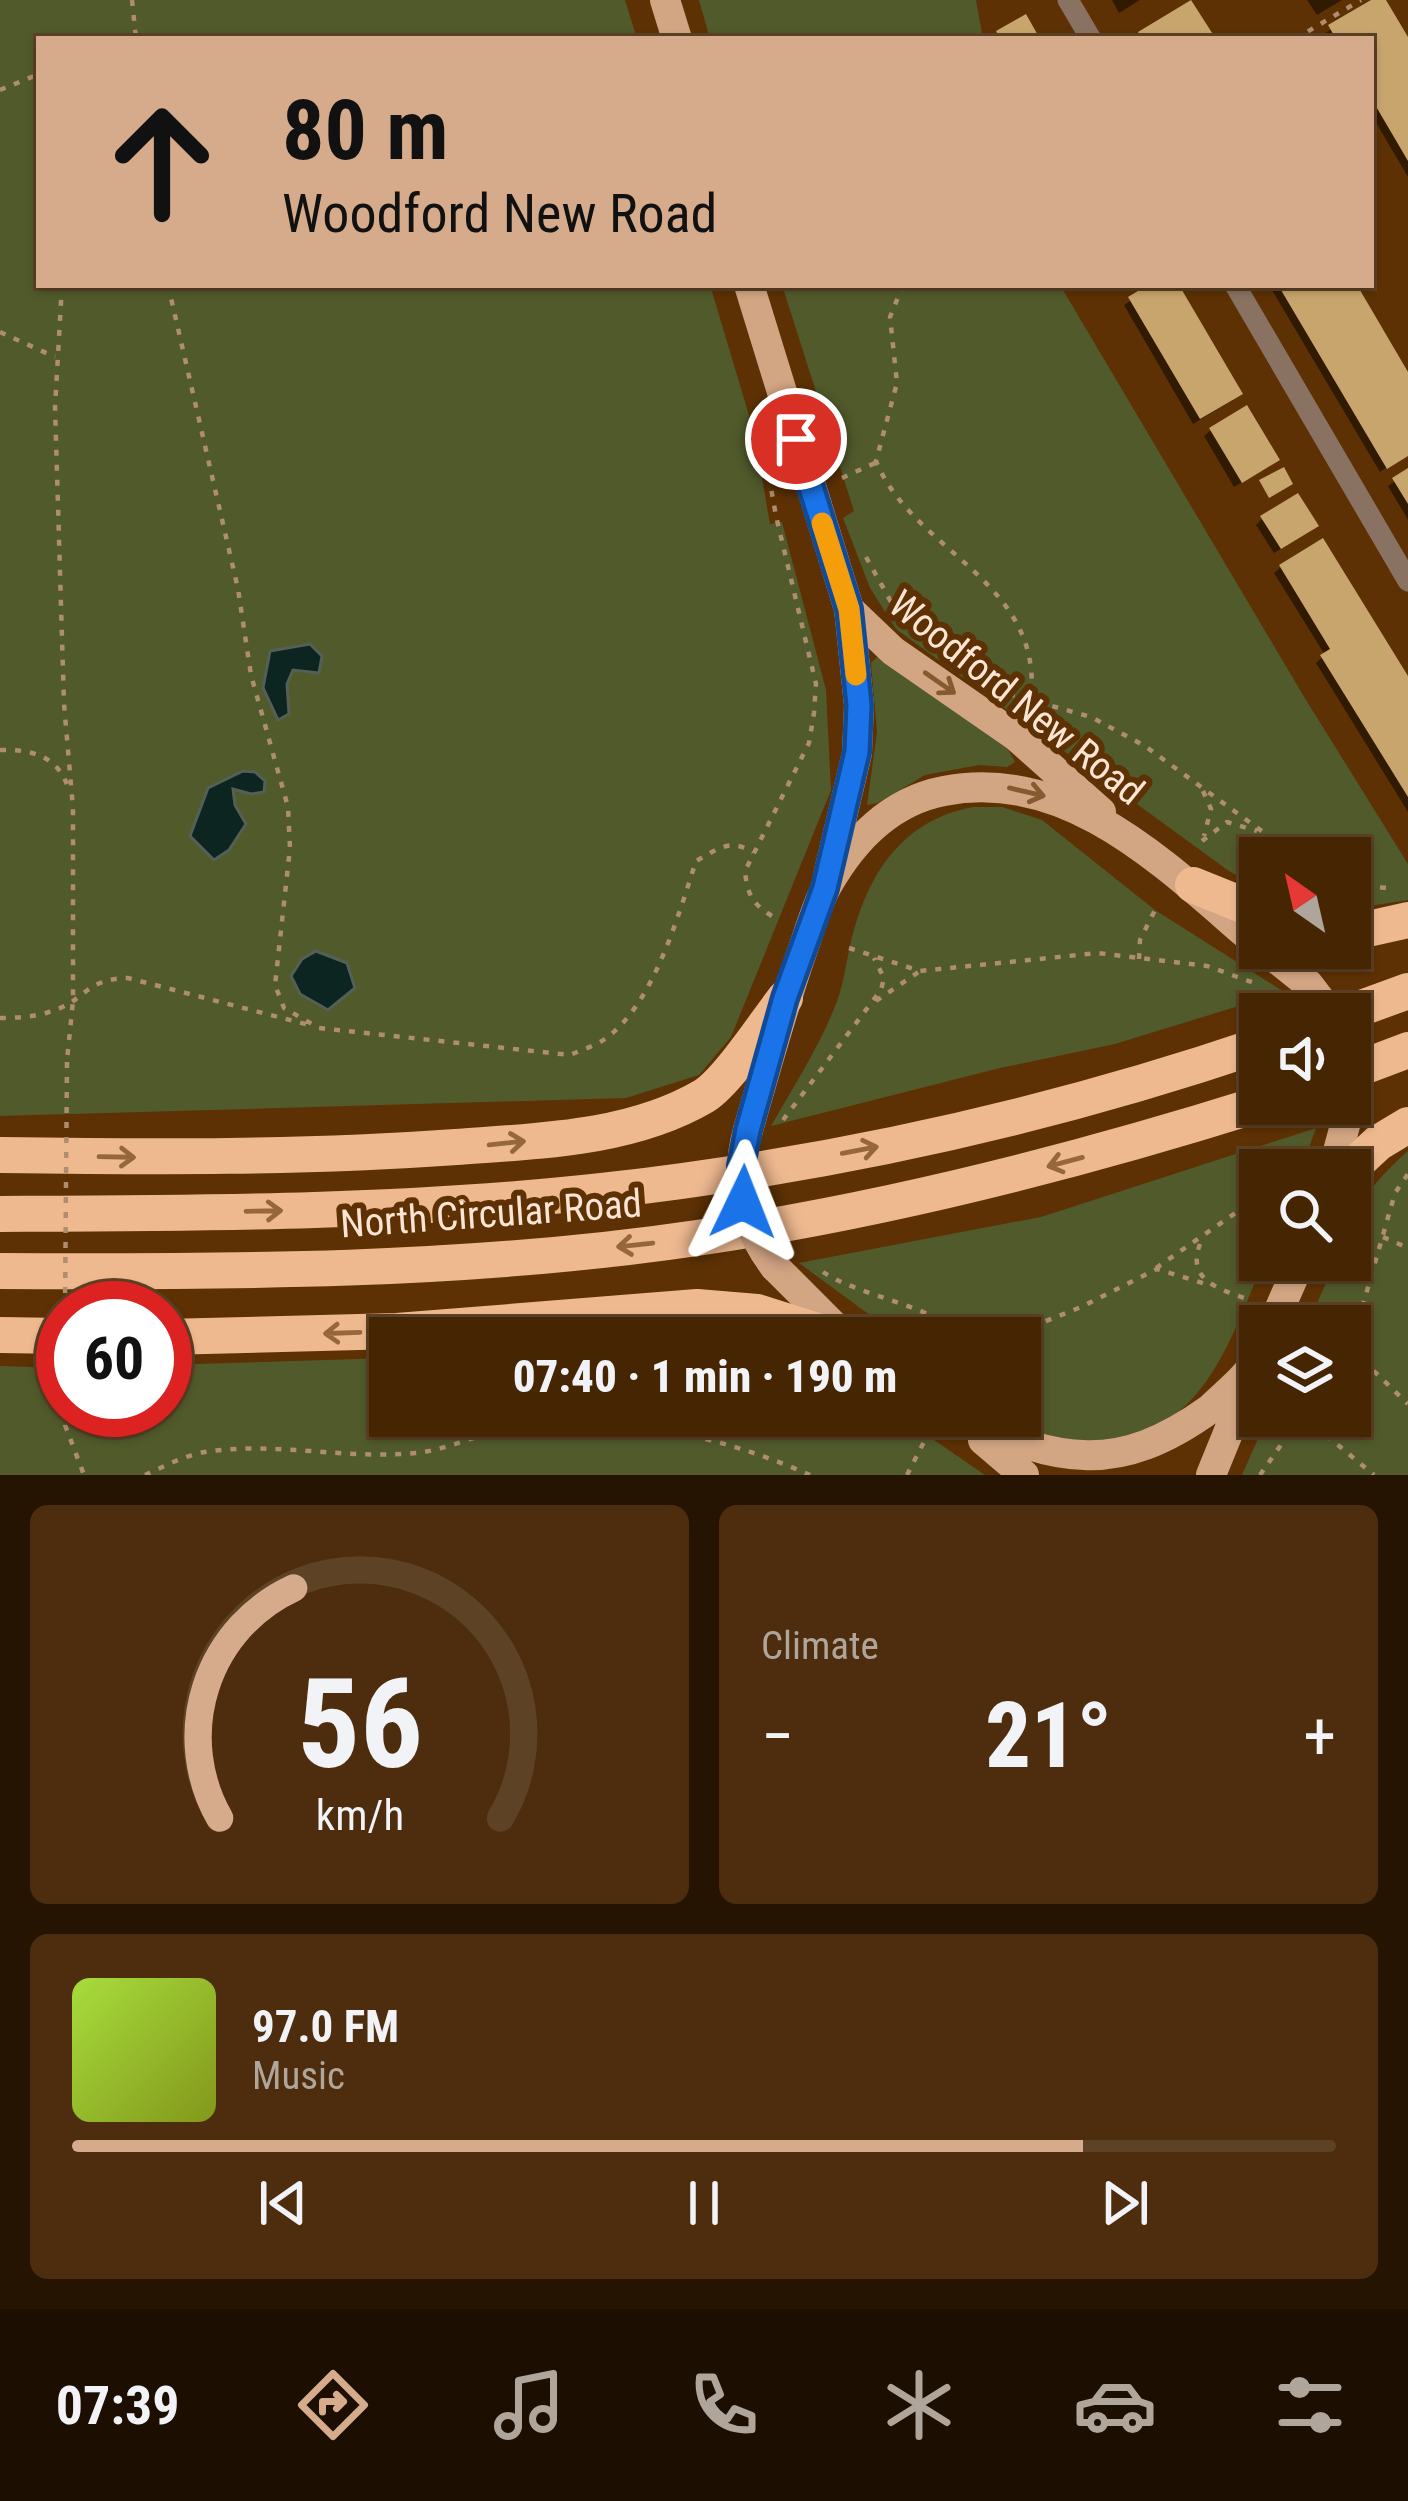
<!DOCTYPE html>
<meta charset="utf-8">
<style>
:root{--surface:#462503;--page:#4d2d0d;--text:#f1f3f6;--muted:#b0a59a;--line:#5e4225;--accent:#d6ab8b}
body{margin:0;font-family:"Roboto Condensed",sans-serif;background:var(--page);color:var(--text);height:100vh;display:flex;flex-direction:column;font-size:45px;white-space:nowrap}
*{box-sizing:border-box;margin:0}
p{font-size:39px;color:var(--muted)}
.icon{flex:none;width:66px;height:66px;fill:none;stroke:currentColor;stroke-width:2;stroke-linecap:round;stroke-linejoin:round}
.map{position:relative;height:1475px;overflow:hidden}
.side{display:flex;flex-direction:column;gap:30px;padding:30px;background:#261402;flex:1}
.side>*{flex:none}
.banner{position:absolute;left:36px;top:36px;width:1338px;height:252px;border-radius:0px;box-shadow:0 3px 9px #0004,0 0 0 3px var(--line);background:#d6ab8b;color:#111;overflow:hidden}
.needle{width:78px;rotate:326deg}
.fabs{position:absolute;left:1239px;top:837px;display:grid;gap:24px}
.fabs a{display:grid;place-items:center;width:132px;height:132px;border-radius:0px;background:var(--surface);box-shadow:0 3px 9px #0004,0 0 0 3px var(--line);font-size:60px}
.speed{position:absolute;left:36px;top:1281px;display:flex;gap:24px;font-size:60px;font-weight:700;text-align:center}
.speed>*{display:grid;place-content:center;width:156px;height:156px;border-radius:50%;background:var(--surface);box-shadow:0 3px 9px #0004,0 0 0 3px var(--line);line-height:1}
.speed .limit{border:18px solid #d22;background:#fff;color:#111}
.pin{position:absolute;display:grid;place-items:center;width:102px;height:102px;color:#fff;margin:-51px;border:6px solid #fff;border-radius:50%;box-shadow:0 3px 12px #0007}
.me{position:absolute;width:132px;margin:-66px;rotate:2deg;stroke-linejoin:round;filter:drop-shadow(0 0 9px #0008)}
.turn{display:flex;align-items:center;gap:42px;height:252px;padding:0 48px;font-size:54px}
.turn .icon{width:156px;height:156px;stroke-width:2.5}
.turn b{display:block;font-size:84px;line-height:102px}
.big{font-size:90px;font-weight:800;line-height:1.1}
.side .card{flex:1;display:flex;flex-direction:column;justify-content:center;gap:18px;min-width:0;padding:0 42px;border-radius:18px;background:var(--page)}
.side .dial{align-items:center;gap:0}
.dial svg{height:312px;overflow:visible;fill:none;stroke:var(--line);stroke-width:7;stroke-linecap:round;text-anchor:middle}
.dial text{fill:var(--text);stroke:none}
.song{display:flex;align-items:center;gap:36px}
.cover{width:144px;height:144px;border-radius:18px;background:linear-gradient(135deg,hsl(80 70% 55%),hsl(70 70% 35%))}
.played{height:12px;border-radius:6px;background:linear-gradient(90deg,var(--accent) 80%,var(--line) 80%)}
.keys{display:flex;justify-content:space-around;direction:ltr}
.heat{display:flex;justify-content:space-between;align-items:center;font-size:66px;direction:ltr}
.side .tiles{flex:1;display:grid;gap:30px;grid-template-columns:1fr 1fr}
.card:last-child{grid-column:span 2}
.trip{position:absolute;left:369px;top:1317px;width:672px;height:120px;border-radius:0px;background:var(--surface);box-shadow:0 3px 9px #0004,0 0 0 3px var(--line);font-weight:800;line-height:120px;text-align:center}
.menu{display:flex;height:192px;justify-content:space-around;align-items:center;background:#1c0f01;color:var(--muted)}
.menu .icon{width:84px;height:84px}
.menu .current{color:var(--accent)}
.menu b{font-size:54px;color:var(--text)}
.map>svg:first-child{display:block}
.green{fill:#515a2b}
.water{fill:#0c2520;stroke:#545f56;stroke-width:3}
.shadow{fill:#0007}
.building{fill:#c8a56d}
.lines{fill:none;stroke-linecap:round;stroke-linejoin:round}
.path{stroke:#af8d6f;stroke-width:4.5;stroke-dasharray:6 9;stroke-linecap:butt}
.street{stroke:#897262;stroke-width:21}
.primary{stroke:#d2a583;stroke-width:30}
.highway{stroke:#efb990;stroke-width:36}
.path-bridge{stroke:#af8d6f;stroke-width:4.5;stroke-dasharray:6 9;stroke-linecap:butt}
.primary-bridge{stroke:#d2a583;stroke-width:30}
.oneway{stroke:#865a30}
.oneway2{stroke:#97673c}
.route-casing{stroke:#114b97;stroke-width:30}
.route{stroke:#1a73e8;stroke-width:21}
.slow{stroke:#f59e0b;stroke-width:21}
.labels{text-anchor:middle;stroke-width:12;stroke-linejoin:round;paint-order:stroke}
.street-label{font-size:39px;fill:#fce5d4;stroke:#5d3104}
</style>
<div class="map">
<svg width="1408" height="1475" viewBox="0 0 1408 1475">
<rect width="100%" height="100%" fill="#5d3104"/>
<!-- green -->
<path class="green" d="M0,0H625L637,39H39V285H710L754,432L770,524L782,522L826,690L831,790L731,1037L699,1075L626,1098L0,1116Z
M699,0H976L983,39H710Z
M782,285H1060L1306,700L1408,864V900L1350,909V858H1260V888L1229,871L896,629L870,588L843,518L854,511Z
M877,657L1008,749L1015,762L1007,767L979,765L925,775L878,803L867,805L877,732L871,663Z
M973,807H1002L1042,820L1155,910L1284,992L1115,1044L1000,1068L771,1126C794,1086 819,1047 836,1004C843,986 845,969 849,951C864,880 898,821 973,807Z
M1316,1128L1301,1170H1260V1260H1264C1230,1341 1204,1432 1104,1443C1093,1444 1078,1449 1067,1447C1049,1444 1026,1427 1011,1416H1020V1338H901L799,1263L1041,1217Z
M1408,1151V1475H1242L1268,1416H1350V1326H1307L1336,1260H1350C1350,1209 1371,1184 1408,1151Z
M390,1358V1416H899L985,1475H0V1366L63,1368V1410H165V1365Z"/>
<!-- water -->
<path class="water" d="M310,644L322,656L319,673L293,670L287,684L289,714L278,720L263,688L270,651Z
M243,771L255,772L265,781L264,792L251,794L233,789L235,805L246,824L229,850L214,860L190,836L208,788Z
M316,951L347,963L355,988L328,1010L300,994L291,976L302,959Z"/>
<!-- shadow -->
<path class="shadow" d="M1112,0H1140L1119,13Z
M1307,0H1342L1317,15Z
M1377,0H1383L1408,43V177L1371,114V39H1327L1324,34Z
M1154,285H1176L1233,400L1193,424L1124,305Z
M1269,285H1353L1408,378V453L1380,472Z
M1211,430L1270,466L1234,487L1204,436Z
M1408,472V520L1388,486Z
M1262,519L1309,532L1274,553L1256,525Z
M1281,567L1408,681V812L1316,663L1325,655L1274,573Z"/>
<!-- building -->
<path class="building" d="M1191,0L1216,39H1142L1138,32Z
M1371,0H1386L1408,37V161L1371,98V39H1336L1328,25Z
M1026,14L1040,39H1000L996,31Z
M1148,285H1179L1243,394L1200,419L1128,297Z
M1278,285H1357L1408,372V456L1387,469Z
M1247,405L1280,460L1242,483L1209,428Z
M1284,467L1293,484L1269,498L1259,480Z
M1408,468V504L1392,478Z
M1298,493L1319,526L1281,549L1260,516Z
M1323,538L1408,676V797L1320,655L1330,649L1279,565Z"/>
<g class="lines">
<!-- path -->
<path class="path" d="M132,0L136,39
M1295,39L1361,0
M0,90L39,74
M62,285L55,407L64,704L73,808V1001L67,1060
M168,285L238,589L251,675L288,807L290,848L275,985L284,1008L319,1028L570,1055C581,1050 595,1046 605,1039C654,1004 678,916 696,861C718,849 729,838 753,852
M903,285L890,317L897,383L876,461C913,552 1043,580 1031,698
M0,332L55,357
M842,478L875,463
M866,557L895,609
M1009,694L1091,717L1145,746L1263,832L1281,858
M0,750C33,749 60,757 69,791
M1203,791L1211,809L1204,836
M1202,841L1227,822L1257,831
M1350,886L1392,888
M772,916C752,904 747,893 745,871L809,743L814,713L816,684L776,516L771,488L778,483
M849,948L920,971L1098,953L1207,966L1260,985
M1139,959L1140,940L1155,910
M876,1001L920,971
M0,1018C15,1018 34,1017 49,1012C86,1002 83,979 128,978L313,1026
M783,1120L881,990L884,978L874,958
M1296,1170L1307,1149
M1383,1237L1408,1248
M1200,1244C1186,1280 1219,1289 1247,1299
M1156,1268L1260,1196
M823,1272C860,1297 941,1307 961,1338
M955,1329L1003,1337
M1004,1338L1081,1307L1157,1269L1209,1285
M1350,1350L1395,1193L1408,1174
M1352,1350L1408,1404
M64,1410L65,1425L84,1475
M1303,1416L1374,1475
M145,1475C163,1467 185,1455 205,1452C275,1441 345,1460 416,1453C446,1450 475,1435 505,1430C611,1413 713,1432 810,1475
M907,1475L927,1436
M1260,1475L1301,1416"/>
<!-- street -->
<path class="street" d="M1068,0L1091,39
M1235,285L1408,581"/>
<!-- primary -->
<path class="primary" d="M665,0L677,39
M749,285L849,609L859,705L857,753L828,876
M849,609L893,651L1017,737L1101,812
M1263,948L1308,984L1331,1014
M748,1130C766,1068 783,1006 804,946C811,926 817,904 827,886C853,840 891,801 944,791C1072,766 1171,871 1260,946
M1333,1170L1351,1103L1350,1077
M775,1267L846,1338
M1272,1326L1301,1260
M958,1416C1059,1464 1118,1475 1210,1409C1226,1393 1250,1375 1260,1354
M983,1440L1024,1475
M1211,1475L1250,1379"/>
<!-- highway -->
<path class="highway" d="M1193,885L1260,912
M1350,933L1408,920
M1345,1014L1408,991
M1350,1072L1408,1050
M0,1155C152,1157 304,1158 456,1147C538,1141 631,1139 704,1096C728,1081 766,1022 785,998
M1349,1170L1378,1143L1408,1125
M0,1214C201,1213 402,1213 602,1191C824,1166 1048,1117 1260,1045
M0,1271C232,1272 466,1272 697,1238C889,1210 1075,1162 1260,1104
M0,1335L63,1336
M165,1337L397,1331L697,1307L757,1312L839,1338"/>
<!-- path-bridge -->
<path class="path-bridge" d="M65,1308L67,1060"/>
<!-- primary-bridge -->
<path class="primary-bridge" d="M748,1130C734,1180 743,1225 775,1267"/>
</g>
<!-- one-way arrows -->
<defs><path id="oneway-shaft" d="M-6 0H5M1.5-3L5.5 0L1.5 3" fill="none" stroke-width="1.6" stroke-linecap="round" stroke-linejoin="round" transform="scale(3)"/></defs>
<g class="oneway">
<use href="#oneway-shaft" transform="translate(940 683) rotate(35)"/>
<use href="#oneway-shaft" transform="translate(1027 792) rotate(13)"/>
</g>
<g class="oneway2">
<use href="#oneway-shaft" transform="translate(507 1143) rotate(-6)"/>
<use href="#oneway-shaft" transform="translate(860 1150) rotate(-11)"/>
<use href="#oneway-shaft" transform="translate(117 1157) rotate(1)"/>
<use href="#oneway-shaft" transform="translate(1065 1162) rotate(165)"/>
<use href="#oneway-shaft" transform="translate(264 1211) rotate(-1)"/>
<use href="#oneway-shaft" transform="translate(635 1245) rotate(174)"/>
<use href="#oneway-shaft" transform="translate(342 1333) rotate(178)"/>
</g>
<g class="lines">
<!-- route casing -->
<g class="route-casing">
<path id="route" d="M743,1202L741,1166L748,1130L785,998L825,888L857,752L859,705L849,609L796,439"/>
</g>
<!-- route -->
<use href="#route" class="route"/>
<!-- slow -->
<path class="slow" d="M822,523L849,609L856,675"/>
</g>
<g class="labels">
<!-- street labels -->
<g class="street-label">
<text transform="translate(1017 697) rotate(39)" y="14">Woodford New Road</text>
<text transform="translate(491 1213) rotate(-4)" y="14">North Circular Road</text>
</g>
</g>
</svg>
<div class="fabs">
<a><svg class="needle" viewBox="-14 -14 28 28"><path d="M0-13l5 13h-10z" fill="#e53935"/><path d="M0 13l5-13h-10z" fill="#b0a59a"/></svg></a>
<a><svg class="icon" aria-label="sound" viewBox="0 0 24 24"><path d="M4 9h4l5-4v14l-5-4H4zM17 9q2 3 0 6"/></svg></a>
<a><svg class="icon" aria-label="search" viewBox="0 0 24 24"><circle cx="10" cy="10" r="6"/><path d="M15 15l6 6"/></svg></a>
<a><svg class="icon" aria-label="layers" viewBox="0 0 24 24"><path d="M12 4l9 5-9 5-9-5zM3 14l9 5 9-5"/></svg></a>
</div>
<div class="speed"><div class="limit">60</div></div>
<div class="pin" style="left:796px;top:439px;background:#d93025"><svg class="icon" aria-label="arrive" viewBox="0 0 24 24"><path d="M6 21V4h12l-3 4 3 4H6"/></svg></div>
<svg class="me" style="left:743px;top:1202px" viewBox="-20 -20 40 40"><path d="M0-17L14 15 0 8-14 15z" fill="#1a73e8" stroke="#fff" stroke-width="4"/></svg>
<div class="trip">07:40 · 1 min · 190 m</div>
<div class="banner">
<div class="turn"><svg class="icon" aria-label="ahead" viewBox="0 0 24 24"><path d="M12 20V5M6 11l6-6 6 6"/></svg><div><b>80 m</b>Woodford New Road</div></div>
</div>
</div>
<section class="side">
<div class="tiles">
<div class="card dial"><svg viewBox="0 0 100 80">
<path d="M14 69A42 42 0 1 1 86 69"/>
<path d="M14 69A42 42 0 0 1 33 10" stroke="#d6ab8b"/>
<text x="50" y="56" font-size="32" font-weight="700">56</text>
<text x="50" y="72" font-size="11">km/h</text>
</svg></div>
<div class="card"><p>Climate</p>
<div class="heat"><a>−</a><b class="big">21°</b><a>+</a></div>
</div>
<div class="card">
<div class="song"><i class="cover"></i><div><b>97.0 FM</b><p>Music</p></div></div>
<div class="played"></div>
<div class="keys"><svg class="icon" aria-label="previous" viewBox="0 0 24 24"><path d="M18 5L8 12l10 7zM5 5v14"/></svg><svg class="icon" aria-label="pause" viewBox="0 0 24 24"><path d="M8 5v14M16 5v14"/></svg><svg class="icon" aria-label="next" viewBox="0 0 24 24"><path d="M6 5l10 7-10 7zM19 5v14"/></svg></div>
</div>
</div>
</section>
<nav class="menu">
<b>07:39</b>
<svg class="icon current" aria-label="directions" viewBox="0 0 24 24"><path d="M12 3l9 9-9 9-9-9zM9 14v-3h6M13 9l2 2-2 2"/></svg>
<svg class="icon" aria-label="music" viewBox="0 0 24 24"><path d="M9 18V5l10-2v13"/><circle cx="6" cy="18" r="3"/><circle cx="16" cy="16" r="3"/></svg>
<svg class="icon" aria-label="phone" viewBox="0 0 24 24"><path d="M5 4h4l2 5-3 2q2 4 5 5l2-3 5 2v4C11 20 4 13 5 4z"/></svg>
<svg class="icon" aria-label="climate" viewBox="0 0 24 24"><path d="M12 3v18M4 7l16 10M4 17L20 7"/></svg>
<svg class="icon" aria-label="car" viewBox="0 0 24 24"><path d="M5 17H2v-5l4-1 3-4h7l3 4 3 1v5h-3M9 17h6M6 11h13"/><circle cx="7" cy="17" r="2"/><circle cx="17" cy="17" r="2"/></svg>
<svg class="icon" aria-label="filters" viewBox="0 0 24 24"><path d="M4 7h16M4 17h16"/><circle cx="9" cy="7" r="2"/><circle cx="15" cy="17" r="2"/></svg>
</nav>
